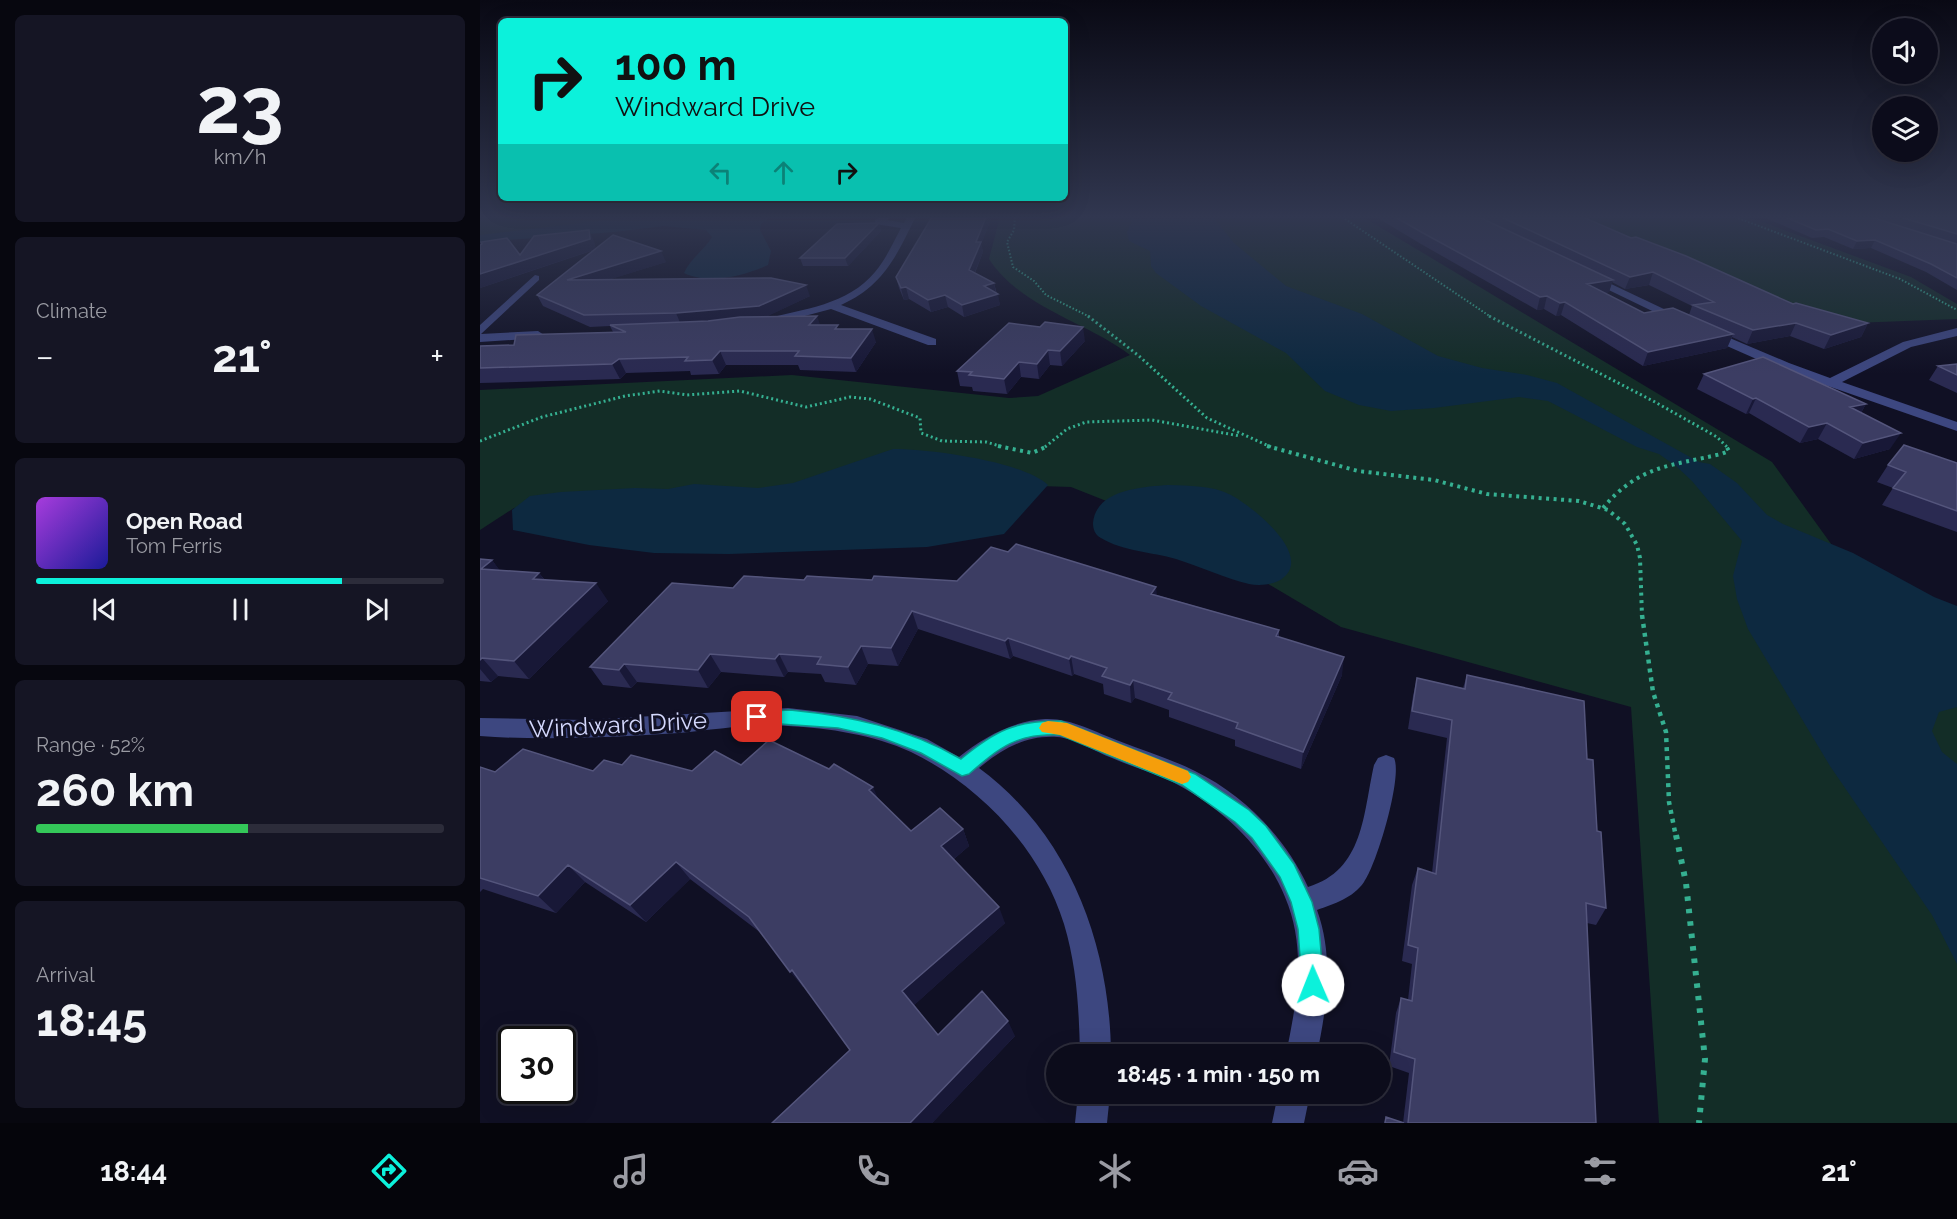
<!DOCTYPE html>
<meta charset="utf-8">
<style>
:root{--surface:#0c0c1b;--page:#151524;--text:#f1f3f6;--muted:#9a9ba3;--line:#2c2c3a;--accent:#0cf1db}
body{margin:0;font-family:Raleway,sans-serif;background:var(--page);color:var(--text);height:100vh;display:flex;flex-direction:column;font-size:22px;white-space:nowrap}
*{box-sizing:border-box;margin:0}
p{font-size:20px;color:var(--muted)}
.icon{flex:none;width:33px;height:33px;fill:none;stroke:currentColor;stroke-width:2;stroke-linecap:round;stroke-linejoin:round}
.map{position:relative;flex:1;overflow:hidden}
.details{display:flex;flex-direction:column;gap:15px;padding:15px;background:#07070f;width:480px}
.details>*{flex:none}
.guide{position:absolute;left:18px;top:18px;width:570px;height:183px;border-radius:9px;box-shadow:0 6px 24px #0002,0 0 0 2px var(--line);background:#0cf1db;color:#111;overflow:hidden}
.tools{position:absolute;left:1392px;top:18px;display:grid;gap:12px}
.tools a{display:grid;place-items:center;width:66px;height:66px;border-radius:50%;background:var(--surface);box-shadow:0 6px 24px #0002,0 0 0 2px var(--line);font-size:30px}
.speed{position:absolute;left:18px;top:1026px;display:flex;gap:12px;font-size:30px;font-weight:700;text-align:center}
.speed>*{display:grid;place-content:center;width:78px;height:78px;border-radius:50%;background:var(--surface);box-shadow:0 6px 24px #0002,0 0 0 2px var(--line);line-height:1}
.speed .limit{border:3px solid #111;border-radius:9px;background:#fff;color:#111}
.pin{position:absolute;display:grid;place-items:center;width:51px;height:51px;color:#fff;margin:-26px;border-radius:12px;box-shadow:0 3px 9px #0006}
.me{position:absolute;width:66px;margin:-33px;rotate:359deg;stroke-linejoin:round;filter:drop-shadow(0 0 4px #0008)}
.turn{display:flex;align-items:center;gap:21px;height:126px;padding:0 18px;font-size:27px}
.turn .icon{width:78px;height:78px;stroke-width:2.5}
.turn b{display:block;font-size:42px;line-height:51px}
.lanes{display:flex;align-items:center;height:57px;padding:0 18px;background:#0003;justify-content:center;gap:30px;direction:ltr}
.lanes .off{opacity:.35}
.big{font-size:45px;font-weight:700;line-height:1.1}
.details .card{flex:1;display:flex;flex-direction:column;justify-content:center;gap:9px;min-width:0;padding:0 21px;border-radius:9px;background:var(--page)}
.details .dial{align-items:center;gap:0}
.dial b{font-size:78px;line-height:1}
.song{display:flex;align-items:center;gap:18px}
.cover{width:72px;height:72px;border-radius:9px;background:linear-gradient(135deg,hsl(280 70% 55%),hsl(240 70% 35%))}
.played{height:6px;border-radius:3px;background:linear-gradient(90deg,var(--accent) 75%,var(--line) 75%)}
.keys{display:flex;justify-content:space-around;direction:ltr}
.heat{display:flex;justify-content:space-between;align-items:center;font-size:33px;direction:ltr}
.charge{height:9px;border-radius:4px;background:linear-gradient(90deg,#34c759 52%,var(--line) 0)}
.trip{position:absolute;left:566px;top:1044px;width:345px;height:60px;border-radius:30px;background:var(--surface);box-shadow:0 6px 24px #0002,0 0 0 2px var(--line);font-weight:700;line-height:60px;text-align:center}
.tabs{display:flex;height:96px;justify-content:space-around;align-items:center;background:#05050b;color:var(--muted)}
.tabs .icon{width:42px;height:42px}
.tabs .current{color:var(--accent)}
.tabs b{font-size:27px;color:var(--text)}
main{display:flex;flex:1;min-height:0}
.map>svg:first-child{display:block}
.green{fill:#132d27}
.water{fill:#0d2940}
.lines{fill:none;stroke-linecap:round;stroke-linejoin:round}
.path-far4{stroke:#35b091;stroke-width:2;stroke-dasharray:1.5 2;stroke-linecap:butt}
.path-far3{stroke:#35b091;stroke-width:3;stroke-dasharray:2 3;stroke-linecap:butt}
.path-far2{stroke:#35b091;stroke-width:4;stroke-dasharray:3 4.5;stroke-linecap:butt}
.path-far1{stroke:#35b091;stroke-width:4.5;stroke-dasharray:4 5;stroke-linecap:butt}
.path{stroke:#35b091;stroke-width:6;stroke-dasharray:4.5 8;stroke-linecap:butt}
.minor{fill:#3d4780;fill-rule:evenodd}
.wall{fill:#2a2a51;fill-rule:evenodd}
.shaded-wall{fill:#181837}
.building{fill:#3c3d63;stroke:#54557c;stroke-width:1.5}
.route{fill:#0cf1db;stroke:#089d8e;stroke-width:1.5}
.slow{fill:#f59e0b}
.labels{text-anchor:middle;stroke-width:6;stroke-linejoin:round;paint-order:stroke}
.near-street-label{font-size:24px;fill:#d4d8fd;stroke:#101024}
</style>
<main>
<section class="details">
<div class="card dial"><b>23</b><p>km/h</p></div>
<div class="card"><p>Climate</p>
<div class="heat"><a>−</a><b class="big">21°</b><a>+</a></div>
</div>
<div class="card">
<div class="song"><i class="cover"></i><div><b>Open Road</b><p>Tom Ferris</p></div></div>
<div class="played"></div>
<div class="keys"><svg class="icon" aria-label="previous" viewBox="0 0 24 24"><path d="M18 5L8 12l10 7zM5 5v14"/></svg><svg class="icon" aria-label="pause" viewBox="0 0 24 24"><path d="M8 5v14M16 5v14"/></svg><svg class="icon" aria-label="next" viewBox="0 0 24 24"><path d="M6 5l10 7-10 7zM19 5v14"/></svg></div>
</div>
<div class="card"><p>Range · 52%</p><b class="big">260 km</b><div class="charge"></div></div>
<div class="card"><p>Arrival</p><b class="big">18:45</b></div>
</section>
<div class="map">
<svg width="1477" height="1123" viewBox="0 0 1477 1123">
<rect width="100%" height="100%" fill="#101024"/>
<!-- green -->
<path class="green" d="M0,217H197L0,241Z
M520,217H883L1292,462L1367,566L1477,613V1123H1179L1151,707L861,627L692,527L591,487L391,481L34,508L0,530V390L312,375L529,398L558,396L650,355C607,322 541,308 509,259Z
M1098,217H1269L1431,277L1477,304V319L1373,323L1317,311Z"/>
<!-- water -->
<path class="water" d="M151,217H291L281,224L280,230L291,251L288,265C264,276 228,285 204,273C211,258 224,250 232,237L226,230L184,226L134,232L0,242V235Z
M644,217H733L754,243L806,286L882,314L958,356L1002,368L1047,375L1077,383L1219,462L1230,464L1257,483L1287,515L1303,524L1373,553L1454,597L1477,606V707L1459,712L1452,731L1462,752L1477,764V964L1452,915L1350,766L1268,629L1257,599L1253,576L1262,541L1212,481L1196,466L1179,454L1157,447L1068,401L1039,397L954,408L911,411L879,405L845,391L806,353L721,306L676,273L671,266L670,251L649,241L647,232L652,221Z
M413,449C450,449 542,461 568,485L524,534L447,547L249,554L174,553L109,545L33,530L32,510L50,496L81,492L155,488L188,489L214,484L278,488L313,483Z
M688,485C709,486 732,485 751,495C770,505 832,553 804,577C796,585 780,586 769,584C747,579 719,566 696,559C672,552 642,551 621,538C615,535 613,529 613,523C616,489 663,487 688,485Z"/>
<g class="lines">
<!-- path-far4 -->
<path class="path-far4" d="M535,217L534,230L527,242L533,267L554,281L566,295L610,317
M862,217L1011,317
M1255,217L1420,279L1477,310"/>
<!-- path-far3 -->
<path class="path-far3" d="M608,316L659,356L727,418L791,447
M1009,316L1175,402L1237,437L1247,447
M0,441L62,417L145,396L180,391L207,395L260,391L326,407L370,397L390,399L440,418L441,433L462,441L506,442L523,447
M565,447L587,429L606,422L672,420L760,436"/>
<!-- path-far2 -->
<path class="path-far2" d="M518,446L552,453L568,446
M787,446L878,471L954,480L1007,494L1099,501L1128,510L1145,524L1157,545L1160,558L1162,616
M1123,508C1159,465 1191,466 1241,454L1249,451L1246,446"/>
<!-- path-far1 -->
<path class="path-far1" d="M1162,615L1173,692L1186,732L1189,802L1196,837"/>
<!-- path -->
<path class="path" d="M1196,835L1206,883L1225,1059L1219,1123"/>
<!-- minor -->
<path class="minor" d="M400,217H410L407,220L424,223L427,217L435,218C416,257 403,286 361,305L456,339V345H448L351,309L302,322L285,323V319C323,309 368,305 395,272C406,259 413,243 421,228L395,224V220Z
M1110,274L1205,319L1207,321L1201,324L1197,323L1106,279V275Z
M55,275L59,276V280L1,334L58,331L64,335L62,338L0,342V325Z
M1226,328L1309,363L1350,378L1423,342L1477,328V336L1431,347L1362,382L1477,422V431L1299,369L1222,335V329Z
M308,708L377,716L447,739L479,757C504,737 532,721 565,719C591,718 615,732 639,741C664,751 691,759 715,771C764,795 806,838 828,887C884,870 883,814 894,765L898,758L906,755L914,758C923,776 897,864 884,882C873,898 854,904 837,910C854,957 847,1006 837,1054H806C817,1001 827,949 805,897C786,850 744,810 700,786C679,774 654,768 632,758C616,752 594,738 577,737C546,735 522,749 499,768C590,835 630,945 631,1054H600C599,1010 597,967 584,924C561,850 501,786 431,752C394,735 349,728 308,726C272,723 235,730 199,733C133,737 67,741 0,736V718L104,720Z
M598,1094H630L627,1123H595Z
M798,1094H830L824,1123H792Z"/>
</g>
<!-- wall -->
<path class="wall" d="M448,217L511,219L501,244L503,252L495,273L514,283L520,305L484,317L468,307L451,312L429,299L424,300L419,288L416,277L449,222Z
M896,217H1103L1151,238L1313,304L1388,323L1381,337L1344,349L1310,336L1267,344L1252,337L1247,348L1163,366L1081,315L1076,316L1064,309L1057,310L941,244ZM1132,282L1145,289L1169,285L1212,306L1209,315L1164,313L1125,293L1129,292Z
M1284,217H1477V244L1409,223L1477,244V290L1446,272L1391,248L1373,249L1344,237L1332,238Z
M399,223L401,231L368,266H323L320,258Z
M114,241L115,249L186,262L130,279L330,296L287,316L360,329L396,342L376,372L320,370L318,365H246L239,374L211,375L210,371L146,373L140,379L0,383V346L34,345L133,332L130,326L110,327L63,306L57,295L114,250L0,288L40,255Z
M605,341L582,366L570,365L559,379L541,377L527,394L493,391L492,387L480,386L477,371Z
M1477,364V393L1449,380L1458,366Z
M1224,374L1386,404L1381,413L1410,449L1374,459L1338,439L1320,443L1269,413L1266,414L1217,389Z
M1477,463V532L1402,505L1413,488L1397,482L1408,465Z
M0,559L12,560L19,570L59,573L64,579L128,601L49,679L18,676L11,682L0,681Z
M324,580L677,595L799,630V637L862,675L821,769L755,746V740L689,717V710L655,698L651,703L624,694L623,684L594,674L592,676L533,656L530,659L438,629L418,666L388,664L376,685L345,682L341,674L308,672L304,677L241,672L228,688L157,682L151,688L123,685L110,667L253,588Z
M987,675L1107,759L1117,831L1126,908L1116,925L1107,923L1116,1123H904L906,1117L923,1123L929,1073L909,1066L916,1013L921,998L928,1000L932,964L922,961L932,885L938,868L952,873L967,738L928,729L933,696L937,678L983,688Z
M142,765L212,771L261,765L399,800L431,831L483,829L489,846L474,859L525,923L434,1005L458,1035L535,1036L452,1123H292L370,1050L324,986L323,987L281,933L210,879L166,922L105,882L76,913L3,889L0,892V767L15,772L113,771Z"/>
<!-- shaded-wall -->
<path class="shaded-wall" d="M506,217H511V219L501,244L503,252L491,281L489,270L496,242Z
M399,223L401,231L368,266L365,258Z
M109,230L114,241L116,249L0,288V274Z
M1395,240L1391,248L1373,249L1377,241Z
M181,251L186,262L93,291L87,280Z
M1173,272L1169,285L1145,289L1150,277Z
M1133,280L1129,292L1103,297L1107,284Z
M514,283L516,294H518L520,305L484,317L482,305L504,286Z
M326,285L330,296L284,318L201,325L196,313Z
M426,287L429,299L424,300L421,288Z
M465,295L468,307L451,312L448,300Z
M1067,296L1064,309L1057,310L1060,297Z
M1085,302L1081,315L1076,316L1080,303Z
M337,316L342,330L329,325Z
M1316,323L1310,336L1267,344L1273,330Z
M1388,323L1381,337L1344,349L1351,335Z
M603,327L605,341L582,366L580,351Z
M392,329L396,342L376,372L371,358Z
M1253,334L1247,348L1163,366L1168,352Z
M568,350L570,365L559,379L557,364Z
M240,351L246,365L239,374L232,360Z
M139,359L146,373L140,379L132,364Z
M539,362L541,377L527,394L524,379Z
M1276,398L1269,413L1266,414L1273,399Z
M1386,404L1377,419L1370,407Z
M1347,423L1338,439L1320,443L1329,427Z
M1421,433L1410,449L1374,459L1383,443Z
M12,560L25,577L1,569Z
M59,573L72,590L53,579Z
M116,583L128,601L49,679L34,661Z
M676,587L678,604L671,594Z
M432,611L438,629L418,666L411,648Z
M528,638L533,656L530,659L525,641Z
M381,646L388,664L376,685L368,667Z
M230,654L241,672L228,688L218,670Z
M299,654L308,672L304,677L295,659Z
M591,656L594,674L592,676L589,659Z
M864,657L862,675L821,769L823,752Z
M2,658L18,676L11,682L0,669V660Z
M144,664L157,682L151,688L139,670Z
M653,680L655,698L651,703L650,685Z
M393,787L401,805L389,790Z
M483,829L489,846L468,864L461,846Z
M196,862L210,879L166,922L150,905Z
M88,865L105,882L76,913L58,896Z
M519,907L525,923L432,1007L422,991Z
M312,970L325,986L323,987L310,972Z
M528,1021L535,1036L452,1123H430Z"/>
<!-- building -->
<path class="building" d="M452,217H506L496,242H501L489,270L514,283L504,286L518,294L482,305L465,295L448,300L426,287L421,288L416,277Z
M915,217H999L1133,280L1107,284L1164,313L1193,308L1253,334L1168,352L1085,302L1080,303L1067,296L1060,297L943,233Z
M1021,217H1103L1151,238L1156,237L1206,256L1313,304L1316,303L1388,323L1351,335L1316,323L1273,330L1213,305L1234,302L1173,272L1150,277Z
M1305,217H1391L1477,244V278L1451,264L1395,240L1377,241L1348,229L1336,230Z
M1420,217H1477V234Z
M399,223L365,258H320L357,224Z
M109,230L110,239L0,274V245L2,244L1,242L27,238L40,255L54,236Z
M133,235L181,251L87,280L291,278L326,285L279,306L196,313L104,315L57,295Z
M337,316L329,325H358L355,329H392L371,358L315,356L319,351H240L232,360L205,361L208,357L139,359L132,364L0,368V346L34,345L36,335L146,332L130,325L228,321L260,317Z
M565,322L603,327L580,351L568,350L557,364L539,362L524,379L489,375L492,372L477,371L529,323L560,327Z
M1283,357L1386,404L1370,407L1421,433L1383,443L1347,423L1329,427L1276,398L1273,399L1224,374Z
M1477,364V375L1458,366Z
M1424,445L1477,463V511L1413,488L1426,472L1408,465Z
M536,544L676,587L671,594L799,630L796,636L864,657L823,752L756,728L758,723L688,699L692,693L653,680L650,685L622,676L627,668L591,656L589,659L528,638L525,641L432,611L411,648L381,646L368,667L337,664L341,657L299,654L295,659L230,654L218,670L144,664L139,670L110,667L192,583L253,588L264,576L324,580L327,576L392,580L394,576L477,581L511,547L528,552Z
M0,559L12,560L1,569L59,573L53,579L116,583L34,661L2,658L0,660Z
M987,675L1104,701L1107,759L1113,760L1117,831L1121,832L1126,908L1106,903L1116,1123H928L935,1059L914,1052L921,998L932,1001L938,948L928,945L938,868L956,874L972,720L932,711L937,678L985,689Z
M289,740L349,769L354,764L393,787L389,790L431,831L460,808L483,829L461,846L519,907L422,991L458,1035L502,991L528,1021L430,1123H292L370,1050L312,970L310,972L269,917L196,862L150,905L88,865L58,896L0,878V767L15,772L43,749L113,771L124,760L142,765L151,755L212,771L235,751L261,765Z
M906,1117L924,1123H905Z"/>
<!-- sky -->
<linearGradient id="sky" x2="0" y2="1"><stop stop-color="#090914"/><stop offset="0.58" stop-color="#313750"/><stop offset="1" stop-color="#313750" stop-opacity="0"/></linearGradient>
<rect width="1477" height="374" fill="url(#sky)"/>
<!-- route -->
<path class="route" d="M310,710C371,716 427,728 481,759C515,731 536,720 581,721L715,774L769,810L786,826L814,864L832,902L839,929L844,985L841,993L833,996L825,993L822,985L818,929L811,902L800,877L772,838L755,822L702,785L580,735C537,733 520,747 489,774L482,776L441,753L402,738L358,728L271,722L269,717L271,712Z"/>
<!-- slow -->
<path class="slow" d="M568,721L587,723L708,771L711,777L708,782L702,784L580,735L562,732L559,728L562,723Z"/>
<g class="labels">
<!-- near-street labels -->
<g class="near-street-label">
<text transform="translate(138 725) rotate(-3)" y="8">Windward Drive</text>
</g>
</g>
</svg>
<div class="tools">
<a><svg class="icon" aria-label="sound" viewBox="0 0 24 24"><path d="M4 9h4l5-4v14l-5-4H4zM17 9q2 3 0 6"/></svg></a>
<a><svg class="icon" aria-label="layers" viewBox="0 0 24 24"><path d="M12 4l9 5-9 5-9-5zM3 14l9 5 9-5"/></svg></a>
</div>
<div class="speed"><div class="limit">30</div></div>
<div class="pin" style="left:277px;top:717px;background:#d93025"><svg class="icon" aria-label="arrive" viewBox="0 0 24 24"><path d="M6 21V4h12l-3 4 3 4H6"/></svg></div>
<svg class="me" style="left:833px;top:985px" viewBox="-20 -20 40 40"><circle r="19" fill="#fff"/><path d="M0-13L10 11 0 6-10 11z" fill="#0cf1db"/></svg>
<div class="trip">18:45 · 1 min · 150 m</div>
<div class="guide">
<div class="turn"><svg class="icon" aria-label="right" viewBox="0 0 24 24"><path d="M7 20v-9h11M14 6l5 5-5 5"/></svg><div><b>100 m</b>Windward Drive</div></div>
<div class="lanes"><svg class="icon off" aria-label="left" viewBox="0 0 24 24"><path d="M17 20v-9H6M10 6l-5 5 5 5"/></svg><svg class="icon off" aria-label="ahead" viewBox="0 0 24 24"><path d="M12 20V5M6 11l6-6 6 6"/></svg><svg class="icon" aria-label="right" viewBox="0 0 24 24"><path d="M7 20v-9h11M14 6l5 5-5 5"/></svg></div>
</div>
</div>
</main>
<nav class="tabs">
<b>18:44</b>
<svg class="icon current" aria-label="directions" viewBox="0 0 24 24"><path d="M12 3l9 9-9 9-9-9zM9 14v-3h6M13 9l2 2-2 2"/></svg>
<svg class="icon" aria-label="music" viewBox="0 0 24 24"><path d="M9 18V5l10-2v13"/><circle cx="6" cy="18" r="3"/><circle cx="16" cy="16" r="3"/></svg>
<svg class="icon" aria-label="phone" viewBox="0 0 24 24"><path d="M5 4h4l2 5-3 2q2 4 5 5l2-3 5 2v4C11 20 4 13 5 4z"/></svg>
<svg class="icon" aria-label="climate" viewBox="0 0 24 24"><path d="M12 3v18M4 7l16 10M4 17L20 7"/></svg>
<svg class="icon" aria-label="car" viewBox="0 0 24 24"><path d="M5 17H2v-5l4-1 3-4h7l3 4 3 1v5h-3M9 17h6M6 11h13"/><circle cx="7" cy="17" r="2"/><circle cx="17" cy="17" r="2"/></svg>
<svg class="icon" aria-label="filters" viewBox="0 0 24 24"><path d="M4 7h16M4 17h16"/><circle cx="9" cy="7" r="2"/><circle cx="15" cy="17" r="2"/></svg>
<b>21°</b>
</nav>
